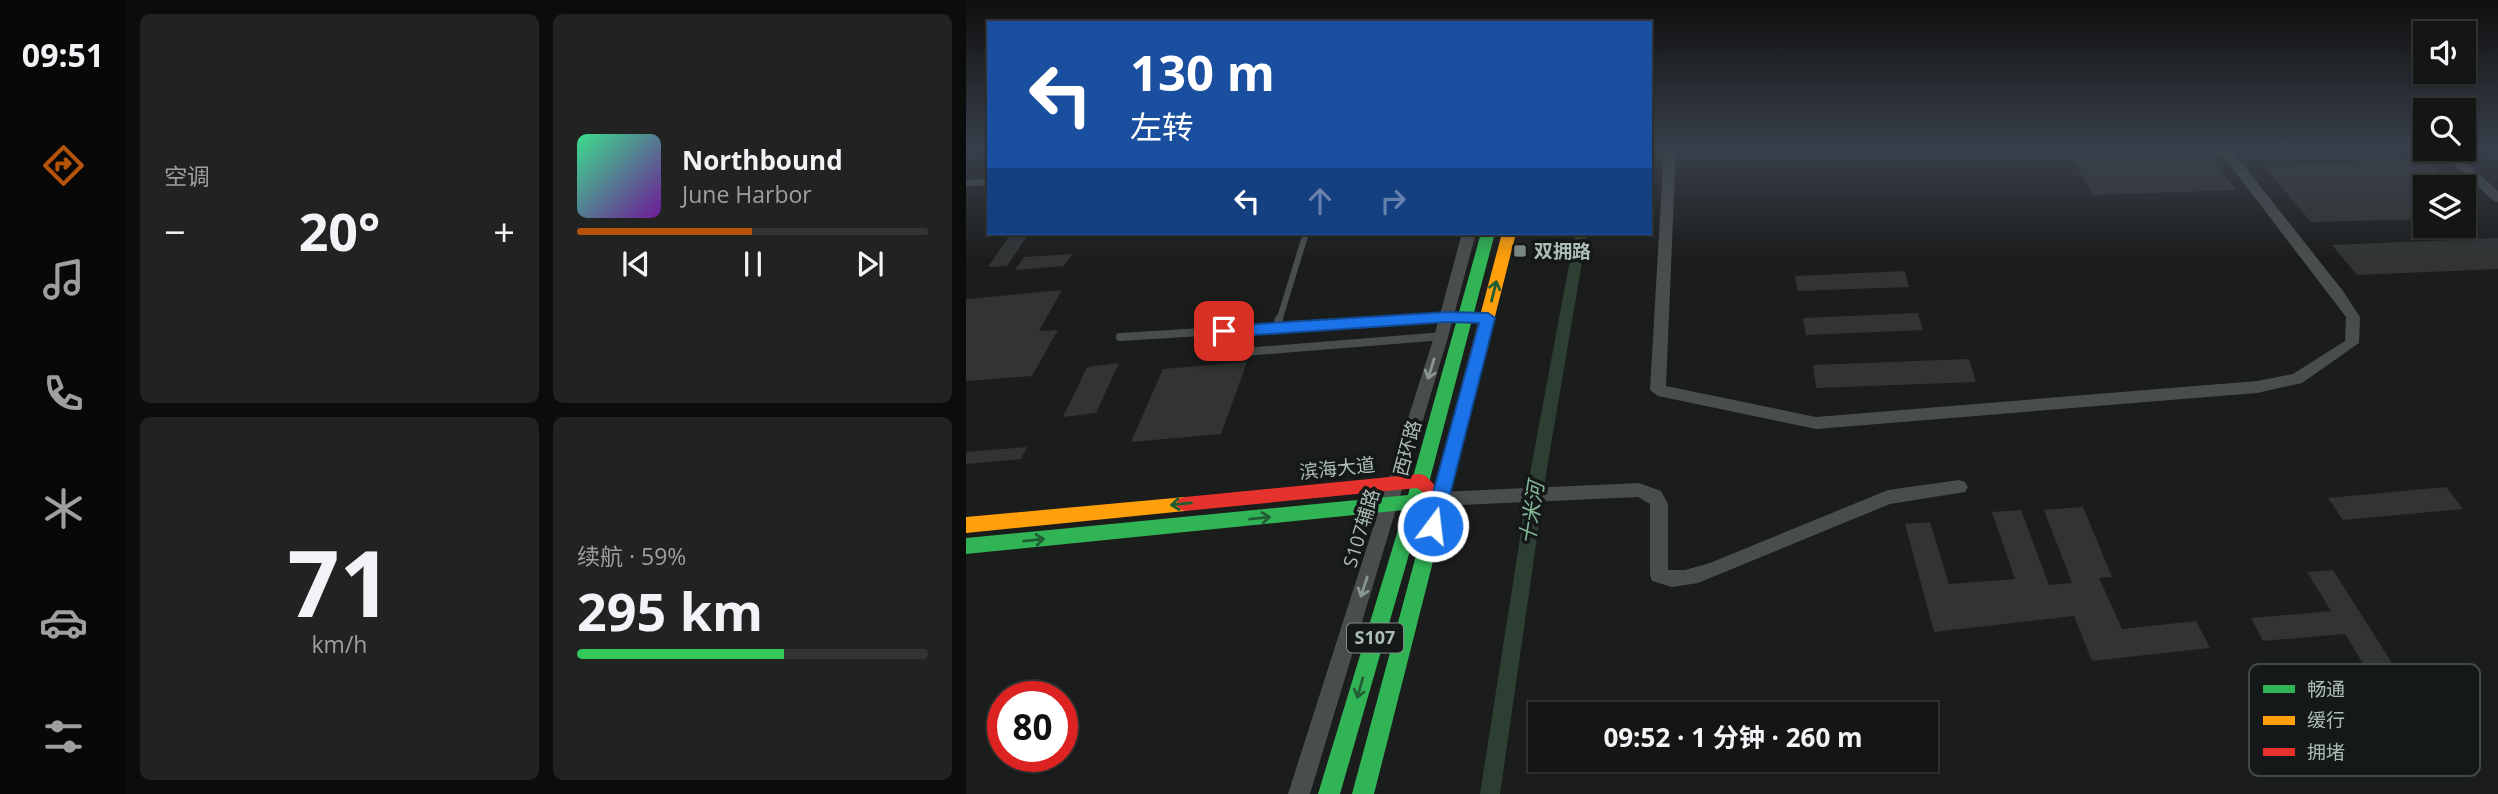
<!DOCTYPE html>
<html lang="zh">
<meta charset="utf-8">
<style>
:root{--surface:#141515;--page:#212222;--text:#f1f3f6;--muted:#9d9fa0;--line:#333434;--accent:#b45309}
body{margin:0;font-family:"Open Sans","Noto Sans SC",sans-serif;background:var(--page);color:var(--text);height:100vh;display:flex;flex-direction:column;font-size:26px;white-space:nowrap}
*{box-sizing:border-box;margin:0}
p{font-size:23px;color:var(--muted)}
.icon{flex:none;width:38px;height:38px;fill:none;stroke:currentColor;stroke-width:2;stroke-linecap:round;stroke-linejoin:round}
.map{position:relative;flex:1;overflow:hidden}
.side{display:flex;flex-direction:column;gap:14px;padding:14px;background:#0b0c0c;width:840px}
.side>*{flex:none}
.hud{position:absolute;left:21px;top:21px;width:665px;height:214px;border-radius:0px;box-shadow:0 2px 5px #0004,0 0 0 2px var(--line);background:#1a4fa0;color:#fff;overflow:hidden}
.tools{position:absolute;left:1447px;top:21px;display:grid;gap:14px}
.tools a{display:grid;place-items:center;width:63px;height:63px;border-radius:0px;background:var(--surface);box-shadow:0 2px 5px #0004,0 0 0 2px var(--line);font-size:35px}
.speed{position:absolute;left:21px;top:681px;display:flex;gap:14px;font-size:35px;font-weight:700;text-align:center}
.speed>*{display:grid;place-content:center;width:91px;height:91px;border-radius:50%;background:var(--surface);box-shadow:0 2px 5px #0004,0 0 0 2px var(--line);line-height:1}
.speed .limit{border:10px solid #d22;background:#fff;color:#111}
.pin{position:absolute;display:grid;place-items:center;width:60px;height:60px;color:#fff;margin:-30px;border-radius:14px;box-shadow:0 4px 10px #0006}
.me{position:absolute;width:77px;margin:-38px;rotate:15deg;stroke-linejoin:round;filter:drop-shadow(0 0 5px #0008)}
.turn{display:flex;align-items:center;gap:24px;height:147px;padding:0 28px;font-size:32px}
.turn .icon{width:91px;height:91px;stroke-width:2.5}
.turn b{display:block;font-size:49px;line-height:60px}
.lanes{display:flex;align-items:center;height:66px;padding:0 28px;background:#0003;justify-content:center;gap:35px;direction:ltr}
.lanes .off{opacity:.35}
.big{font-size:52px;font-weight:700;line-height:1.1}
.side .widget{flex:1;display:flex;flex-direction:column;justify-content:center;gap:10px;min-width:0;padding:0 24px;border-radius:10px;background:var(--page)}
.side .dial{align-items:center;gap:0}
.dial b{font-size:91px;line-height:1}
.song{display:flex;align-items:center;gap:21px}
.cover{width:84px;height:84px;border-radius:10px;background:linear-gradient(135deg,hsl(150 70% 55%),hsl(280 70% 35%))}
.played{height:7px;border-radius:4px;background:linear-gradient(90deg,var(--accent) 50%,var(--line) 50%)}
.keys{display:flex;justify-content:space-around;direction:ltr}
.heat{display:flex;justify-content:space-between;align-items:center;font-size:38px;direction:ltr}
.charge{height:10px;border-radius:5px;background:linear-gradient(90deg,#34c759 59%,var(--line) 0)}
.side .tiles{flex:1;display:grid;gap:14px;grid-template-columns:repeat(2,1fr)}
.trip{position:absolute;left:562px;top:702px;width:410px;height:70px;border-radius:0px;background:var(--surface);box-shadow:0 2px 5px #0004,0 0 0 2px var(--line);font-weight:700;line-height:70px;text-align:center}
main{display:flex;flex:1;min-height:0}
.tab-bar{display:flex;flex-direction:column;width:126px;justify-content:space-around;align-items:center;background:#080808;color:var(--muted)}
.tab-bar .icon{width:49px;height:49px}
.tab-bar .active{color:var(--accent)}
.tab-bar b{font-size:32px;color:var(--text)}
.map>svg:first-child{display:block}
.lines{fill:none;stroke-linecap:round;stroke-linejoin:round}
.canal{fill:#2d3f33;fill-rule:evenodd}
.building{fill:#323434}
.lane-far1{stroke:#494e4d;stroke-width:6}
.lane{stroke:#494e4d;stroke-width:8}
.street{fill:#494e4d;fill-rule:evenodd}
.fast{fill:#30b455;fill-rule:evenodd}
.slow{fill:#ff9f0a;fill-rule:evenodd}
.jam{fill:#e5322d;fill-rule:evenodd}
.oneway{stroke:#215e33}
.oneway2{stroke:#899691}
.route{fill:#1a73e8;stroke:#114b97;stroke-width:2}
.poi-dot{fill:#798580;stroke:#151818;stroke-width:2.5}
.labels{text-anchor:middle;stroke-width:7;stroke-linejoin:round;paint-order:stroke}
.shield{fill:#151818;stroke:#7f8c87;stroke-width:2}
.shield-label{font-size:18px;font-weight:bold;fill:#acbdb6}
.poi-label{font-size:19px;font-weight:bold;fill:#acbdb6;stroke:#151818;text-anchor:start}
.street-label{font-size:19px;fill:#acbdb6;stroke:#151818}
.water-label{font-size:21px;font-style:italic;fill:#82ba96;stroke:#151818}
.key{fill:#151818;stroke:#424a47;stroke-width:2}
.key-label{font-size:19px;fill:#acbdb6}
</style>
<main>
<nav class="tab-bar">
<b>09:51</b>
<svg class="icon active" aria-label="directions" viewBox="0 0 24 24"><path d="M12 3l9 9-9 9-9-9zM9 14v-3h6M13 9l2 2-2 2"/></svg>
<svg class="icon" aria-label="music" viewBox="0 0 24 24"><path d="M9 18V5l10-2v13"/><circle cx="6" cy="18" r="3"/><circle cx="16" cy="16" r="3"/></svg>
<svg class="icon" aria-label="phone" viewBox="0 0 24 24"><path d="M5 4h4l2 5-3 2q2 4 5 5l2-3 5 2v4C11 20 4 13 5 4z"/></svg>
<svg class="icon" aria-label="climate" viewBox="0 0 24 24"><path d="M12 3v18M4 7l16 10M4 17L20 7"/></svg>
<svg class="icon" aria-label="car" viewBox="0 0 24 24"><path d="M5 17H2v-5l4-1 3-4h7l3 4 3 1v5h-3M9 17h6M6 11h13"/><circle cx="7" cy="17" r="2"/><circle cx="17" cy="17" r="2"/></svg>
<svg class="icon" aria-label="filters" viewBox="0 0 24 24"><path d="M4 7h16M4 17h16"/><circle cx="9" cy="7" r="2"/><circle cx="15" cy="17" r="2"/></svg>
</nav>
<section class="side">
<div class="tiles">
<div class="widget"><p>空调</p>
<div class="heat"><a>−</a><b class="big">20°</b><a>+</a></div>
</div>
<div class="widget">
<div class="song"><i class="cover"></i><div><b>Northbound</b><p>June Harbor</p></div></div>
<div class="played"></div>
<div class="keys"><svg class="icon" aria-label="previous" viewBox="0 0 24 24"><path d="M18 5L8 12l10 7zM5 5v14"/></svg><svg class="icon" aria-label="pause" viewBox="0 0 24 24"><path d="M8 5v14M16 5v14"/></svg><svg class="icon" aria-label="next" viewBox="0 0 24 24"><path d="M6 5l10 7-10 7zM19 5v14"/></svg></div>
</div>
<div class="widget dial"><b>71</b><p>km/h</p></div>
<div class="widget"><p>续航 · 59%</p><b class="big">295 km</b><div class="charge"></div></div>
</div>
</section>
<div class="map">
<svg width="1532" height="794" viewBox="0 0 1532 794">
<rect width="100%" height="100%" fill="#1b1c1c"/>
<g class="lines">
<!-- canal -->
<path class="canal" d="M609,233H621L581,468L534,794H514L565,468Z"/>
</g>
<!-- building -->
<path class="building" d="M1244,156L1270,190L1127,195L1108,160Z
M1460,160L1483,183L1460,184V219L1345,222L1298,166Z
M45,233H63L41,266L22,267Z
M1532,238V269L1391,275L1366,245Z
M106,254L98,266L49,270L58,257Z
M939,271L943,287L832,291L829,276Z
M96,290L73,331L92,330L66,376L0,381V299Z
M952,313L957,330L840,335L837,318Z
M1003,359L1010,382L850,388L847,365Z
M281,362L255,434L165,442L197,369Z
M153,363L130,413L97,417L121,367Z
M61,447L55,459L0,464V452Z
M1480,487L1497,509L1377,520L1362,498Z
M1117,507L1146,577L1133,578L1156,629L1230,621L1244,648L1126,661L1108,616L968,632L939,524L964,522L983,584L1049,579L1026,512L1055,510L1083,585L1106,583L1078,510Z
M1367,570L1440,685L1412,688L1379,634L1297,641L1285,618L1365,611L1341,572Z"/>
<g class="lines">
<!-- lane-far1 -->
<path class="lane-far1" d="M0,183L23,182
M313,321L340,233
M423,321L483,317"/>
<!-- lane -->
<path class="lane" d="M310,329L313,319
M154,337L452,319
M278,352L478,336"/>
<!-- street -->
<path class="street" d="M698,148H710L700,386L850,417L1291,381L1327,374L1379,341L1380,317L1251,148H1264L1377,291L1394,317L1393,343L1336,383L1291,393L850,429L692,396L684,390Z
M1472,149H1485L1532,191V202L1528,201Z
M496,233H510L482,337L344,794H322L468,337Z
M993,480L999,482L1002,487L999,492L924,504L732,583L706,587L686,581L684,575V504L672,497L474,506L468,504L465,499L468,494L474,492L673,483L695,491L702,504V570H719L744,563L922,490Z"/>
<!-- fast -->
<path class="fast" d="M515,233H529L460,494L466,496L498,376L506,370L514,376L408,794H386L463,507L456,509L374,794H352L438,510L0,554V538L442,495Z"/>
<!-- slow -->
<path class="slow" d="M536,233H550L514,376L506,382L498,376Z
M219,497L225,499L228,504L225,509L219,511L0,533V517Z"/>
<!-- jam -->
<path class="jam" d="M454,474L460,476L473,490L470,495L464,497L451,488L219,511L213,509L210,504L213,499L219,497Z"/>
</g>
<!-- one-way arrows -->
<defs><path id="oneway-shaft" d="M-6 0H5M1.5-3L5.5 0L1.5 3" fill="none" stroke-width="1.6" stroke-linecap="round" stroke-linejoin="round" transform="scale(1.75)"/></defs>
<g class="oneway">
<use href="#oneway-shaft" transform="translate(528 291) rotate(-76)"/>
<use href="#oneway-shaft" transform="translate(215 504) rotate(174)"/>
<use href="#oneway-shaft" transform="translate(294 518) rotate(-6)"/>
<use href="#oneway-shaft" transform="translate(68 540) rotate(-6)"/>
<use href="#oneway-shaft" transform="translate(394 688) rotate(106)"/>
</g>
<g class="oneway2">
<use href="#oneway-shaft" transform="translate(465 369) rotate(107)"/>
<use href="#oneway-shaft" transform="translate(398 587) rotate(108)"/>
</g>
<!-- sky -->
<linearGradient id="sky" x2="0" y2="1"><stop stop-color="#0f0f0f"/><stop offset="0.57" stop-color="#39404b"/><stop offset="1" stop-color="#39404b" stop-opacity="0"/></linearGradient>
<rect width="1532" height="260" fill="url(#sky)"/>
<!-- route -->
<path class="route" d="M481,312L522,313L529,318L476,526L473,532L467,534L461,532L458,526L513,323L481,322L258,337L251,331L258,326Z"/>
<!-- markers -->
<rect class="poi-dot" x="547" y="244" width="14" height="14" rx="3.5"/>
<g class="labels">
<!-- shield labels -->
<rect class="shield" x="381" y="623.5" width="56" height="29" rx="5"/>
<g class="shield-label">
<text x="409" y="644">S107</text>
</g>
<!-- poi labels -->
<g class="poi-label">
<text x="568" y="258">双拥路</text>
</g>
<!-- street labels -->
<g class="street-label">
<text transform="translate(441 448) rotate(-75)" y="7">西环路</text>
<text transform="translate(371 468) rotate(-6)" y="7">滨海大道</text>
<text transform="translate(395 528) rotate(-73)" y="7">S107辅路</text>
</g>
<!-- water labels -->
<g class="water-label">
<text transform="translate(566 513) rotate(-81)" y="7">十米河</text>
</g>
</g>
<!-- legend -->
<rect x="1283" y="664" width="231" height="112" rx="10" class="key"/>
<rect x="1297" y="685" width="32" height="8" fill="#30b455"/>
<rect x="1297" y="716" width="32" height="9" fill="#ff9f0a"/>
<rect x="1297" y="748" width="32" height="8" fill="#e5322d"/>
<g class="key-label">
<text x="1341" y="696">畅通</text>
<text x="1341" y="727">缓行</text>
<text x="1341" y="759">拥堵</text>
</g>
</svg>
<div class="tools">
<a><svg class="icon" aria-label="sound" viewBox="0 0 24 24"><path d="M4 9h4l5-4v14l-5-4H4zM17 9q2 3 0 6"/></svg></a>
<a><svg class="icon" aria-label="search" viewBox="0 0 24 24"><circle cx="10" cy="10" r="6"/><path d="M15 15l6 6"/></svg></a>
<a><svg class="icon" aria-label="layers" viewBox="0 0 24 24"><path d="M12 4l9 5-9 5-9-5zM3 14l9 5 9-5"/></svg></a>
</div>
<div class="speed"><div class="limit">80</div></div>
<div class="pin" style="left:258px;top:331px;background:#d93025"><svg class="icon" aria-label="arrive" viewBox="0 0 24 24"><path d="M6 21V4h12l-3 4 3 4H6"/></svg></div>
<svg class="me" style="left:467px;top:526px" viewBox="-20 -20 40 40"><circle r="17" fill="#1a73e8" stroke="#fff" stroke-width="3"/><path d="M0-11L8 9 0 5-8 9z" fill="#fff"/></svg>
<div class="trip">09:52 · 1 分钟 · 260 m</div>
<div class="hud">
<div class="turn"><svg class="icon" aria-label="left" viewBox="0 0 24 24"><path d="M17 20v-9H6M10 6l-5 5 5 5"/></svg><div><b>130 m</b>左转</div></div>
<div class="lanes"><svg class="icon" aria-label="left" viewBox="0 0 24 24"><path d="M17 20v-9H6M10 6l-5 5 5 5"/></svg><svg class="icon off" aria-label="ahead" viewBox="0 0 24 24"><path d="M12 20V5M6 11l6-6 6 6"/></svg><svg class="icon off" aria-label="right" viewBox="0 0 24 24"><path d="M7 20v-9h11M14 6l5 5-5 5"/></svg></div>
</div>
</div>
</main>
